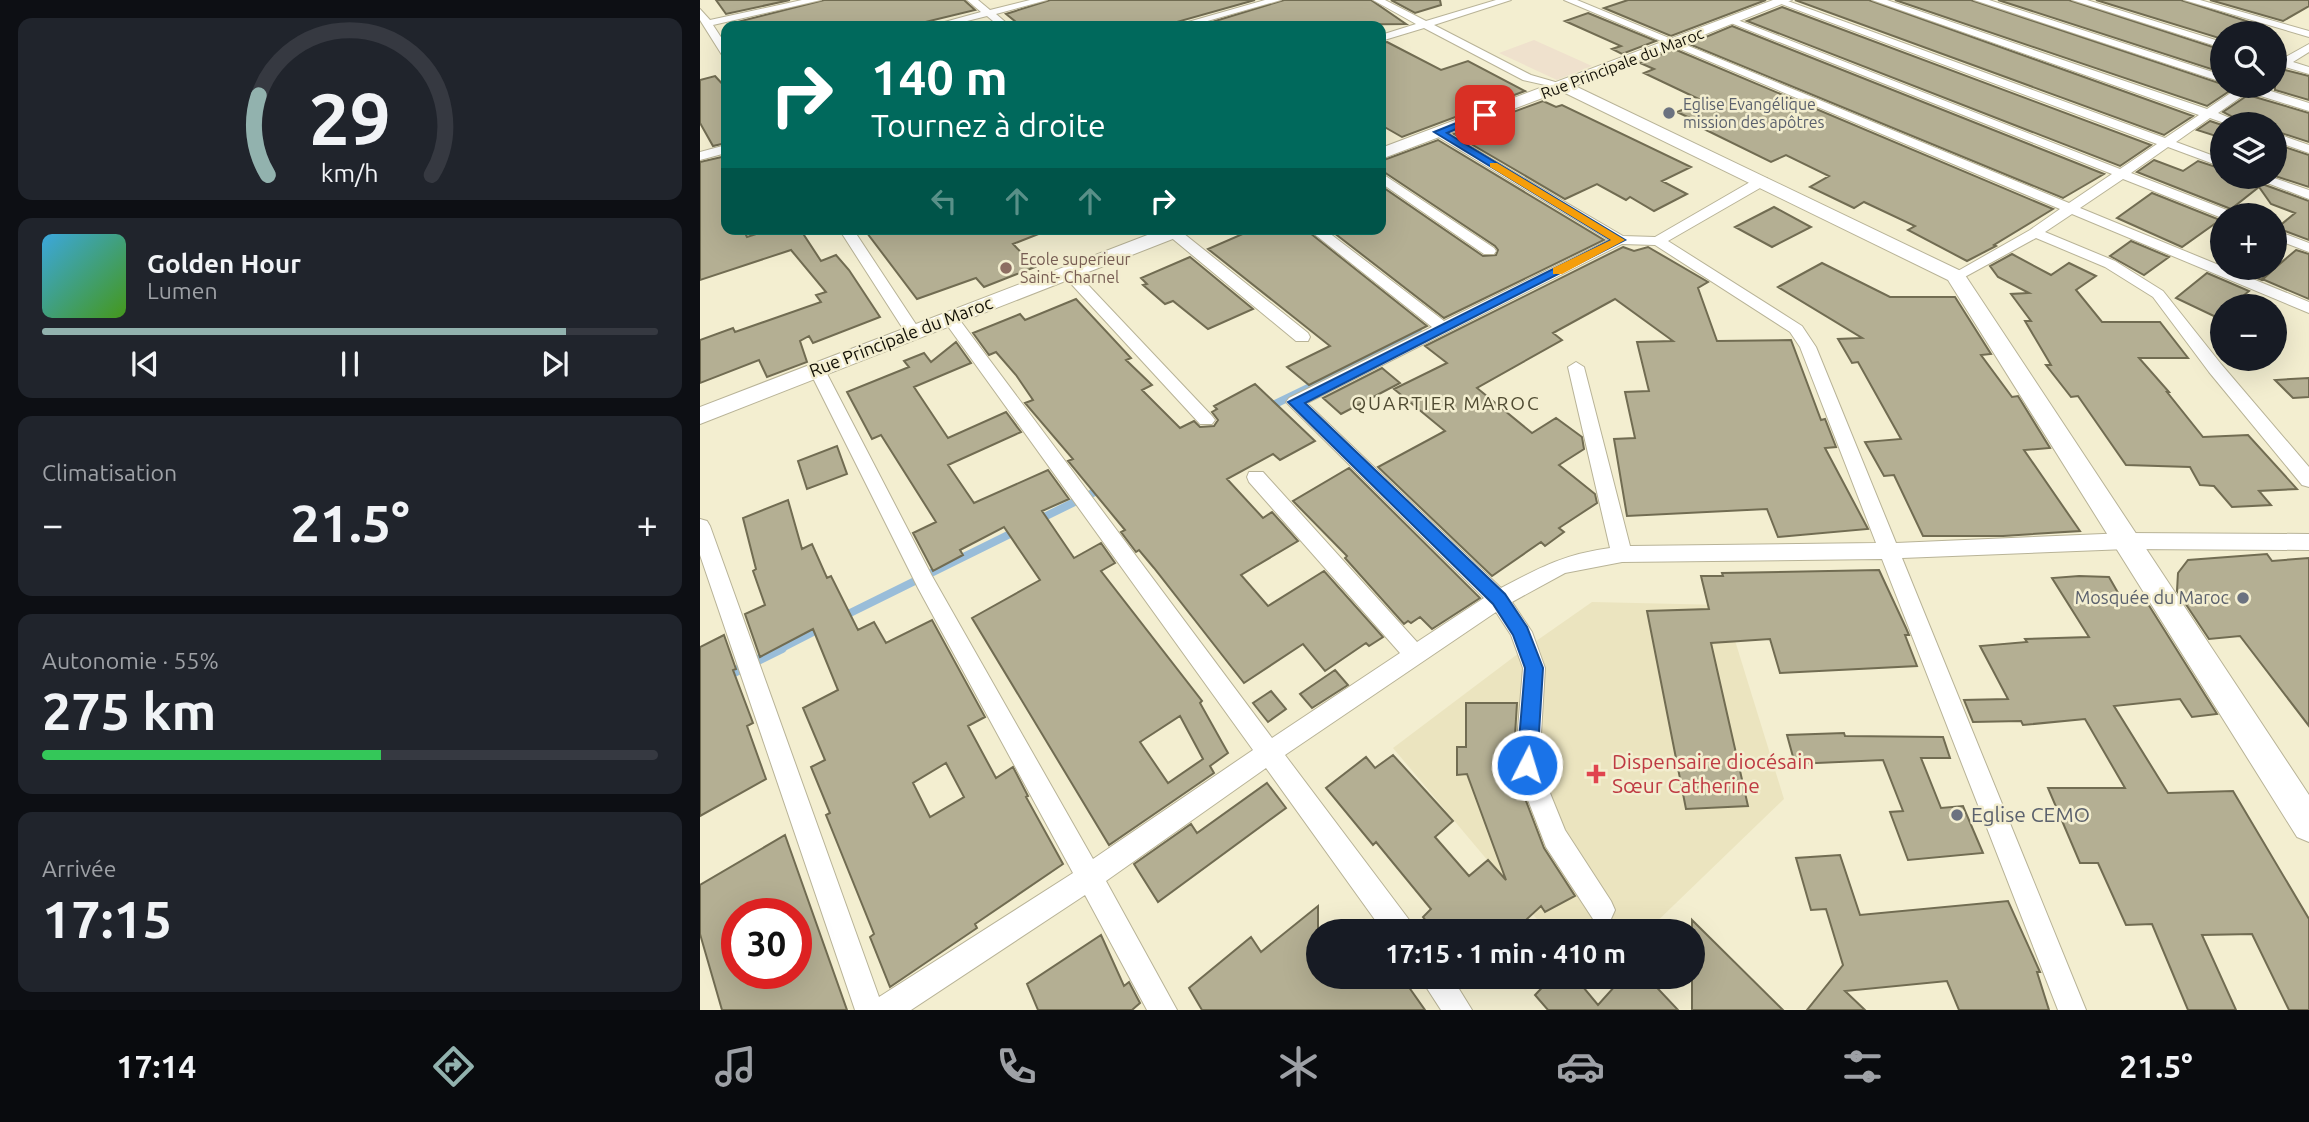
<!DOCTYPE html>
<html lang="fr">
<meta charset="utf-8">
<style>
:root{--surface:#171b24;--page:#20242c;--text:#f1f3f6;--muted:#9ea1a6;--line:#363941;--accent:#92b2ae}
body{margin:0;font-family:Ubuntu,sans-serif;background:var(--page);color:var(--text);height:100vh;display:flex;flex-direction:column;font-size:26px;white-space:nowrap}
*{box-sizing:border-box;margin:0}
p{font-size:23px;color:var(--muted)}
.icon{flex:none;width:38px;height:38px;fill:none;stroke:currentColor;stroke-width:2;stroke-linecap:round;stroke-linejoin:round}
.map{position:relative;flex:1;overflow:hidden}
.drawer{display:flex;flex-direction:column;gap:18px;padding:18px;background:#0d0f14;width:700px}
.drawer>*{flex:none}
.top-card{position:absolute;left:21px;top:21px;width:665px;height:214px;border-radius:14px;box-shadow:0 7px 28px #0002;background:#00695c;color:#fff;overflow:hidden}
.buttons{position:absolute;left:1510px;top:21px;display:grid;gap:14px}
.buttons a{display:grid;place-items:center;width:77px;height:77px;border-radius:50%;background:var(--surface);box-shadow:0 7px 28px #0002;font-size:35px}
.speed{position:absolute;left:21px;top:898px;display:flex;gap:14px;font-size:35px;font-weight:700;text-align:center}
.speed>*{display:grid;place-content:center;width:91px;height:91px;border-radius:50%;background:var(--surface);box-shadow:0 7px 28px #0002;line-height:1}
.speed .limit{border:10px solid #d22;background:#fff;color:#111}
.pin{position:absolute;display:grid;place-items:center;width:60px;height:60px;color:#fff;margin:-30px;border-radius:14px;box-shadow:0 4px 10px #0006}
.me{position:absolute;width:77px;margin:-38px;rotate:5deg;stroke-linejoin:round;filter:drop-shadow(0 0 5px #0008)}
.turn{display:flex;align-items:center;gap:24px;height:147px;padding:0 35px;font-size:32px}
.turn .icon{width:91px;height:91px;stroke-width:2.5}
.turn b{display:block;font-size:49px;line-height:60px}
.lanes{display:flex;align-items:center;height:66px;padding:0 35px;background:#0003;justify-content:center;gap:35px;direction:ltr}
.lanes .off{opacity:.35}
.big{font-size:52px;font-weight:600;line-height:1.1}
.drawer .widget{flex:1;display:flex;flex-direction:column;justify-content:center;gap:10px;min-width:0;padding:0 24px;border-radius:14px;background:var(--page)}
.drawer .dial{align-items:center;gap:0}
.dial svg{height:182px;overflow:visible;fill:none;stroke:var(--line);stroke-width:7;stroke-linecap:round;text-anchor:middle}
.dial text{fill:var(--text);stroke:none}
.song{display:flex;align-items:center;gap:21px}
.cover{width:84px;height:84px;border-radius:10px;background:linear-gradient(135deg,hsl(200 70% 55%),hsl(100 70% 35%))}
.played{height:7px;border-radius:4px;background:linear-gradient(90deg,var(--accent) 85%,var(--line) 85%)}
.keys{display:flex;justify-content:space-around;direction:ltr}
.heat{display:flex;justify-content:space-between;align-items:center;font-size:38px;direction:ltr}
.charge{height:10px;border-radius:5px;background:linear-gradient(90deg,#34c759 55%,var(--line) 0)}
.trip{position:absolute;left:606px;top:919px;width:399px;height:70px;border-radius:35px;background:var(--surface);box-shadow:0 7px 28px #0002;font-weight:600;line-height:70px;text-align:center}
.tab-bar{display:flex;height:112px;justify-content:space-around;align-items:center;background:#090b0e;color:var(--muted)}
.tab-bar .icon{width:49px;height:49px}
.tab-bar .selected{color:var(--accent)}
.tab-bar b{font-size:32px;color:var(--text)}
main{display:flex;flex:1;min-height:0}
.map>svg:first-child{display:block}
.built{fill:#ebe4bf}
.education{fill:#efe1cd}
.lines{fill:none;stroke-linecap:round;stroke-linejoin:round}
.stream-far2{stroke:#99bdd9;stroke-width:6}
.stream-far1{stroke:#99bdd9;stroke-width:8}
.stream{stroke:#99bdd9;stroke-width:10}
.building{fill:#b4af93;stroke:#716c52;stroke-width:2;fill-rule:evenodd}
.street-casing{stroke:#b8b397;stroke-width:2}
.secondary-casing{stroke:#b8b397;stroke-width:2}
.street{fill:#fff;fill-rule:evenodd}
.secondary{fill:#fff;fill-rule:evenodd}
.route{fill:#1a73e8;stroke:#114b97;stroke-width:2}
.slow{fill:#f59e0b}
.worship-dot{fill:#6b7280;stroke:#f3eed0;stroke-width:2.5}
.education-dot{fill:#8d6e63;stroke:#f3eed0;stroke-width:2.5}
.health-dot{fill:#e0444e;stroke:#f3eed0;stroke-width:2.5}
.labels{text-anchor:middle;stroke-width:5;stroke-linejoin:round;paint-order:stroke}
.far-street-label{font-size:16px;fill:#121006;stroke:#f3eed0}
.far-worship-label{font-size:16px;fill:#5b616d;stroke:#f3eed0;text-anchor:start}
.far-education-label{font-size:16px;fill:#785e54;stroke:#f3eed0;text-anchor:start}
.street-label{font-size:18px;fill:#121006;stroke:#f3eed0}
.worship-label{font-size:18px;fill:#5b616d;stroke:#f3eed0;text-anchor:end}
.neighbourhood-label{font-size:19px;letter-spacing:2px;fill:#4f4a31;stroke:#f3eed0}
.near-health-label{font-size:21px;fill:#be3a42;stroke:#f3eed0;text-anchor:start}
.near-worship-label{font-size:21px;fill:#5b616d;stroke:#f3eed0;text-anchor:start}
</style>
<main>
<section class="drawer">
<div class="widget dial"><svg viewBox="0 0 100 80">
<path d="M14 69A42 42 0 1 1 86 69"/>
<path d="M14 69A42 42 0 0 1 10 34" stroke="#92b2ae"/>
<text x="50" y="56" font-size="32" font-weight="700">29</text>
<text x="50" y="72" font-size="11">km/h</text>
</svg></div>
<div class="widget">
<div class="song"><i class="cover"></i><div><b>Golden Hour</b><p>Lumen</p></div></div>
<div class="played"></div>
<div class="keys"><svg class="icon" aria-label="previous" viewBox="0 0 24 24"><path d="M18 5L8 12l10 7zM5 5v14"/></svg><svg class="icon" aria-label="pause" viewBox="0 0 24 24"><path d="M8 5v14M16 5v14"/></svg><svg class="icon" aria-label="next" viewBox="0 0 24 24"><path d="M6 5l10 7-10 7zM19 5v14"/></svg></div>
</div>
<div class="widget"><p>Climatisation</p>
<div class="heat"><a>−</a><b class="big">21.5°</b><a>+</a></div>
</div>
<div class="widget"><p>Autonomie · 55%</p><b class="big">275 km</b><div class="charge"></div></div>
<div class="widget"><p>Arrivée</p><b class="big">17:15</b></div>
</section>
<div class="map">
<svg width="1609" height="1010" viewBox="0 0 1609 1010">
<rect width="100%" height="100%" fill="#f3eed0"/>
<!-- built -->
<path class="built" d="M892,602L1024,605L1084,799L947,931H847L693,748L819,653Z"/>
<!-- education -->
<path class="education" d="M834,40L892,66L857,80L799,53Z"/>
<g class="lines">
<!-- stream-far2 -->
<path class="stream-far2" d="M638,373L720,333"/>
<!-- stream-far1 -->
<path class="stream-far1" d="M569,407L641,372
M336,521L403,488
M142,617L318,530
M78,650L121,628"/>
<!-- stream -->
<path class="stream" d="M26,676L82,648"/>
</g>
<!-- building -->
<path class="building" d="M16,0H90L26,14Z
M124,0H264L275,10L209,26H35L33,23Z
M350,0H555L473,23L471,26H321L306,14Z
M584,0H671L706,24L499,26Z
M691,0H740L741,5L715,13Z
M928,0H1066L971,36L904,8Z
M1095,0H1169L1493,116L1464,135Z
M1195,0H1271L1534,88L1507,106Z
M1298,0H1369L1522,50V61L1511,69Z
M1396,0H1481L1568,28L1560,33H1522V39Z
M1510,0H1609V6L1583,21Z
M1082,7L1451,145L1420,166L1047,21Z
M888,13L956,41L922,54L912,49L921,46L865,21Z
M1032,26L1404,174L1363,198L989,44Z
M687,42L741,70L768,61L825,91L702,137L681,125V43Z
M974,49L1353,209L1294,245L1296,246L1267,261L1208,230L1215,226L1164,202L1154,208L1110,187L1129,176L1086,155L1071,162L1004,129L1009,127L977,112L1003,101L944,73L954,69L940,63Z
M1585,70L1609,76V100L1575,90V74Z
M15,76L26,88V143L13,146L0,123V80Z
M1548,95L1609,113V142L1575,131V124H1546L1523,112Z
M843,101L856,107L862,105L991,167L962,181L987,194L954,211L930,197L926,200L897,184L865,199L754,134Z
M1510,121L1522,125V138L1497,130Z
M738,140L904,240L744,318L629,229H681V186L783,256L796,255L798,250L795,246L681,170V161Z
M1575,144L1609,155V187L1575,176Z
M26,156V229H43L47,237L72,229H100L121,261L136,255L149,270L180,317L113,343L109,336L100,341L107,362L67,377L59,360L0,383V340L33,328L35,332L121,302L116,295L126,292L91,250L0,280V162Z
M1454,160L1483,171L1498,161L1522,169V177H1543L1609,201V240L1577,228L1595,213L1571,204L1559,187L1531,209L1437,172Z
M1452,193L1520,220L1482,247L1417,218Z
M1074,207L1111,227L1072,247L1035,227Z
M164,229H346V231L313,244L335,267L284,287L276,278L217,299Z
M554,229H605L727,326L609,385L587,367L630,346L508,249Z
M1431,241L1469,257L1444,275L1410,256Z
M923,247L934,251L948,247L1008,282L998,288L1017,341L1091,340L1121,420L1125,419L1136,447L1125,448L1168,529L1078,537L1067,509L927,516L914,439L935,438L925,392L949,391L937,342L973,341L915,299L853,333L862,340L777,388L832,433L856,418L882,437L884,449L859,465L895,494L897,503L859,528L864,532L845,546L841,542L792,576L678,467L745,431L694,389L747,363L725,346Z
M1596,250L1609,254V299L1562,279Z
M1312,254L1351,275L1369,263L1396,276L1376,290L1402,322H1460L1488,358H1439L1469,392H1467L1503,437L1548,435L1597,489L1559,491L1571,505L1532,507L1514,486L1500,485L1490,467L1426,465L1378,396L1371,397L1346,365H1351L1325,321H1331L1311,294L1329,293L1298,277L1290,266Z
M490,257L553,309L508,329L473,301L465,304L443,285L447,284L441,278Z
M1122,263L1190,297H1255L1291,354L1281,355L1312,397L1318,396L1350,448L1324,450L1380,531L1303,536H1223L1194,475L1184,476L1165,442L1201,439L1158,362L1152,363L1138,339L1162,338L1078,287Z
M1532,268H1575L1562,280Z
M1507,273L1549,291L1531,306H1522V314L1518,318L1476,298Z
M376,299L431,358L426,360L452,385L442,390L480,428L494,421L500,427L514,426L518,420L512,412L517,409L514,406L555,384L615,441L580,460L573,454L527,479L563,518L572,512L598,541L541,575L568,606L624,571L683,637L669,646L666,643L625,671L603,644L544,683L454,568L439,550L436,552L421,532L425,530L368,461L373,459L325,403L333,400L316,375L296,352L289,355L273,333L320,314L325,320Z
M256,342L271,363L214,387L248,438L306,412L321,432L248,465L274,503L348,470L369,499L342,511L374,558L401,543L415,563L401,571L502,701L500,703L528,753L510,766L514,773L409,845L272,618L340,580L304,527L260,550L263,555L233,571L213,533L236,522L181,435L172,439L147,392L209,367L204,361L224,353L231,362ZM480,716L503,759L468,783L440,742Z
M682,368L700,383L641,414L623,398Z
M1609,378V397L1593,398L1575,380Z
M137,446L147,474L107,489L98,461Z
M649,468L780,598L732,629L720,617L711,623L708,621L704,624L645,558L647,556L593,501Z
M88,500L102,549L112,544L127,578L131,576L158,630L174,622L186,643L232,620L285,717L268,726L296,778L313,767L328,796L326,797L363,864L275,924L277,928L190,987L170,937L174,934L126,815L130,813L111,767L125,760L103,708L138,690L113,629L60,657L45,614L65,605L53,571L56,569L43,518ZM246,763L264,797L230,817L213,783Z
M1567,554L1572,561L1609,558V726L1540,636L1509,639L1477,591L1478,573L1488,560Z
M1179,570L1206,628L1209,635H1205L1217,666L1080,673L1070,639L1011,643L1048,806L986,809L947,611L1009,609L1001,576H1023L1022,573Z
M1379,576L1409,577L1421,598L1443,596L1517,714L1492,717L1480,699L1414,706L1468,793L1533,791L1609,919V1010H1589L1552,934L1502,935L1536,1010H1488L1452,924L1426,925L1398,863H1380L1348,788H1425L1385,719L1323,725L1321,721L1273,722L1264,700L1308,699L1280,646L1327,642L1325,639L1389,637L1352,578Z
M24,635L36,669L33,670L53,723L47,726L66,779L0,816V647Z
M635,670L648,685L612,708L600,694Z
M571,691L586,709L568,722L553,703Z
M766,703H817L813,767L844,848L875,896L845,912L841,906L814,931H734L723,917L731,909L676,842L673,845L626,788L666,757L675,768L693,755L753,821L735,837L769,876L788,860L806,880L767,774L757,775V747H766Z
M1144,733L1145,736L1243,737L1250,758H1221L1241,808L1263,806L1283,853L1208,860L1190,812L1203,811L1183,760L1095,764L1087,735Z
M567,783L586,808L458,902L434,864L491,824L497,833Z
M85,835L147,1010H22L0,934V885ZM37,914H96V973H37Z
M1140,855L1160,915L1308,901L1340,972H1337L1349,1010H1259L1247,981L1145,991L1165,1010H1107L1143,965L1126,909L1111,910L1096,858Z
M618,906V976H701L725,1010H502L489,988L551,937L561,952Z
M992,920L1083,1010H992Z
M401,935L424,986L429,982L440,1003L432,1010H338L327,984Z
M853,976H874L898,1005L924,976H946L978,1010H848L835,995Z"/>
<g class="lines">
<!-- street casing -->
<g class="street-casing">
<path id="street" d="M102,0H121L13,25L26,45V56L22,55L0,20V9L10,20Z
M267,0H278L290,10L330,0H347L296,14L310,26H299L287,16L247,26H230L281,12Z
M565,0H581L490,26H474Z
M673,0H685L726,21L796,0H811L734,25L831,75L869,86L863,89L823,80L724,28L681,41V35L716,24Z
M864,0H877L1369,203L1412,174L1026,21L1035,19L1420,169L1457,144L1076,2L1085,0L1465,138L1499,115L1172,0H1187L1507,109L1538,88L1536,86H1555L1609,103V111L1548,92L1518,113L1544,124H1527L1510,118L1476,142L1522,159V167L1468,147L1431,173L1532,212L1534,215H1522V218L1423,179L1380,208L1609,302V313L1372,214L1345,232L1415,261L1463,291L1521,364L1609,467V487L1602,485L1509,372L1453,297L1405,267L1336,238L1261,279H1251L1249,276L1330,230L1360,209Z
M1274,0H1289L1522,75V82Z
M1372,0H1387L1522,42V48Z
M1484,0H1500L1609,31V37Z
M1609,44V52L1593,62L1609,67V74L1585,67L1575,72V58L1582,59Z
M739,128L923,236L955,237L1057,178H1067V184L968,241L1102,326L1116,347L1196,543L1427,533L1609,534V550L1427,549L1202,558L1386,1010H1358L1182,559L922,562L865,573L812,602L832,632L845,668L839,766L865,830L911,901L915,910L911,919L902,923L893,919L846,847L815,766L823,668L811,635L796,612L585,755L710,921L714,931H683L566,768L406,881L477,1010H447L385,895L211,1010H155L0,555V519L7,521L10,526L179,997L373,873L218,588L109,370L111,366L117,365L125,370L232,576L393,859L553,750L242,318L244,315H256L572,738L700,653L549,482L547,477L549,472H563L717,642L784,598L586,402L589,398L732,327L608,229H624L744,321L909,240L735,135V129ZM922,244L955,245L1090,332L1100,347L1176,543L930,546L884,367L876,362L868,367L910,548C865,554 841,567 801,588L607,403Z
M1575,133L1609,145V153L1575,141Z
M26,145V153L0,160V152Z
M681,173L794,248L796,251L794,254H784L681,183Z
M1552,177H1571L1609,190V199Z
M139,229H153L221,332L219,335H207Z
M468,229H478L608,333L610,337L608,341H596L468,235Z
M1575,230L1609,243V252L1575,239Z
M368,268L373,269L512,416L515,420L512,424H500L363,275L361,272L363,269Z
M719,976H751L772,1010H741Z"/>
</g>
<!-- secondary casing -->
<g class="secondary-casing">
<path id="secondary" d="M1073,0H1092L875,86L1263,272L1609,795V842L1597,837L1248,280L861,91L681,159V148Z
M463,229H490L488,233L0,424V407Z"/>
</g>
<!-- street -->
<use href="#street" class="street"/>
<!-- secondary -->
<use href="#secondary" class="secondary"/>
</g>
<!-- route -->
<path class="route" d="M781,113L789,115L747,133L925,240L605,403L805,594L827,627L843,668L837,765L834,772L827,775L819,772L817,765L825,668L813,635L793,604L588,402L911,240L734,132Z"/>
<!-- slow -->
<path class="slow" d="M790,163H797L925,240L862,274H853V268L911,240L790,167Z"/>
<!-- markers -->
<g class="worship-dot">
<circle cx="969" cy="113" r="7"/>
<circle cx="1543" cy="598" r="7"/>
<circle cx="1257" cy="815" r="7"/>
</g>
<circle class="education-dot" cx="306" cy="268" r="7"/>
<path class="health-dot" d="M892.5 763.5h7v7h7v7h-7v7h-7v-7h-7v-7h7z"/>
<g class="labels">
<!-- far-street labels -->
<g class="far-street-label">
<text transform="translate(922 63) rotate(-21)" y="6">Rue Principale du Maroc</text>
</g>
<!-- far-worship labels -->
<g class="far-worship-label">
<text x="983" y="110">Eglise Evangélique<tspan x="983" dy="18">mission des apôtres</tspan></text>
</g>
<!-- far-education labels -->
<g class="far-education-label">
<text x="320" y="265">Ecole superieur<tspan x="320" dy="18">Saint- Charnel</tspan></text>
</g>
<!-- street labels -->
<g class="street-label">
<text transform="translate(201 337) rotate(-21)" y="6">Rue Principale du Maroc</text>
</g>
<!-- worship labels -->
<g class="worship-label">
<text x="1529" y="604">Mosquée du Maroc</text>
</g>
<!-- neighbourhood labels -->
<g class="neighbourhood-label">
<text x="746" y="410">QUARTIER MAROC</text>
</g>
<!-- near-health labels -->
<g class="near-health-label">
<text x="912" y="769">Dispensaire diocésain<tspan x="912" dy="24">Sœur Catherine</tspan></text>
</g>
<!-- near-worship labels -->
<g class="near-worship-label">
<text x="1271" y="822">Eglise CEMO</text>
</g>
</g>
</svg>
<div class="buttons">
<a><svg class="icon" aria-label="search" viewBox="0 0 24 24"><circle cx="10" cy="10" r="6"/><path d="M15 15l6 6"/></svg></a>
<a><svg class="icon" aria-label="layers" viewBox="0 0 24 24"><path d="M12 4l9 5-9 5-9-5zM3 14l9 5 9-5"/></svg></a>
<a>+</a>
<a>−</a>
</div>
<div class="speed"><div class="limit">30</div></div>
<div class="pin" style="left:785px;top:115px;background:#d93025"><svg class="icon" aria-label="arrive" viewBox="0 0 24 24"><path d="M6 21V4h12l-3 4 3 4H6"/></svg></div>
<svg class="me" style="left:827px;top:765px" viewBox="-20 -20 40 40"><circle r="17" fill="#1a73e8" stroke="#fff" stroke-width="3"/><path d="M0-11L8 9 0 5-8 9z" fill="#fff"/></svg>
<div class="trip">17:15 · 1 min · 410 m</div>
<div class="top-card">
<div class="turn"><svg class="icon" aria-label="right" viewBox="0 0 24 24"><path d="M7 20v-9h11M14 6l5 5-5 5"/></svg><div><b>140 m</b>Tournez à droite</div></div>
<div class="lanes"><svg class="icon off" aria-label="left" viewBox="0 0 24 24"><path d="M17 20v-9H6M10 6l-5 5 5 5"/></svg><svg class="icon off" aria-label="ahead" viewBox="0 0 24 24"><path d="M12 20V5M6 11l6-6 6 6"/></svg><svg class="icon off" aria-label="ahead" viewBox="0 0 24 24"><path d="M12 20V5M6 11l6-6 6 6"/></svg><svg class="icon" aria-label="right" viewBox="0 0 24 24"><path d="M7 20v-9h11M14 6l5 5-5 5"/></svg></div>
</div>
</div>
</main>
<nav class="tab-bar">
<b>17:14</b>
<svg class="icon selected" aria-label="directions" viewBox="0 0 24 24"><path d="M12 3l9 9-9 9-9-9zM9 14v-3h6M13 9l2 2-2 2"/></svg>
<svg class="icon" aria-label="music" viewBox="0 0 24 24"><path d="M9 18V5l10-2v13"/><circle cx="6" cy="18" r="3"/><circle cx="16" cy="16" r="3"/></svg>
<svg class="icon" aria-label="phone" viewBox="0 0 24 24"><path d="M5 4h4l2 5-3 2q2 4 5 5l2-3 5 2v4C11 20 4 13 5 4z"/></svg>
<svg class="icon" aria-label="climate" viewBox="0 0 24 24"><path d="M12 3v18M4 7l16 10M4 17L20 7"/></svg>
<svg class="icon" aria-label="car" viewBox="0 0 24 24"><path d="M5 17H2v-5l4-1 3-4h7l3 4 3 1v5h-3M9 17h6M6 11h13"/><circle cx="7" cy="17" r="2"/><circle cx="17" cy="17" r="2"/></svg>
<svg class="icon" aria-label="filters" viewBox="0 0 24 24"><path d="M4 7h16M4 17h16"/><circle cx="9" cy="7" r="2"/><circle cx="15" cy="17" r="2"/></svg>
<b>21.5°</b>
</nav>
